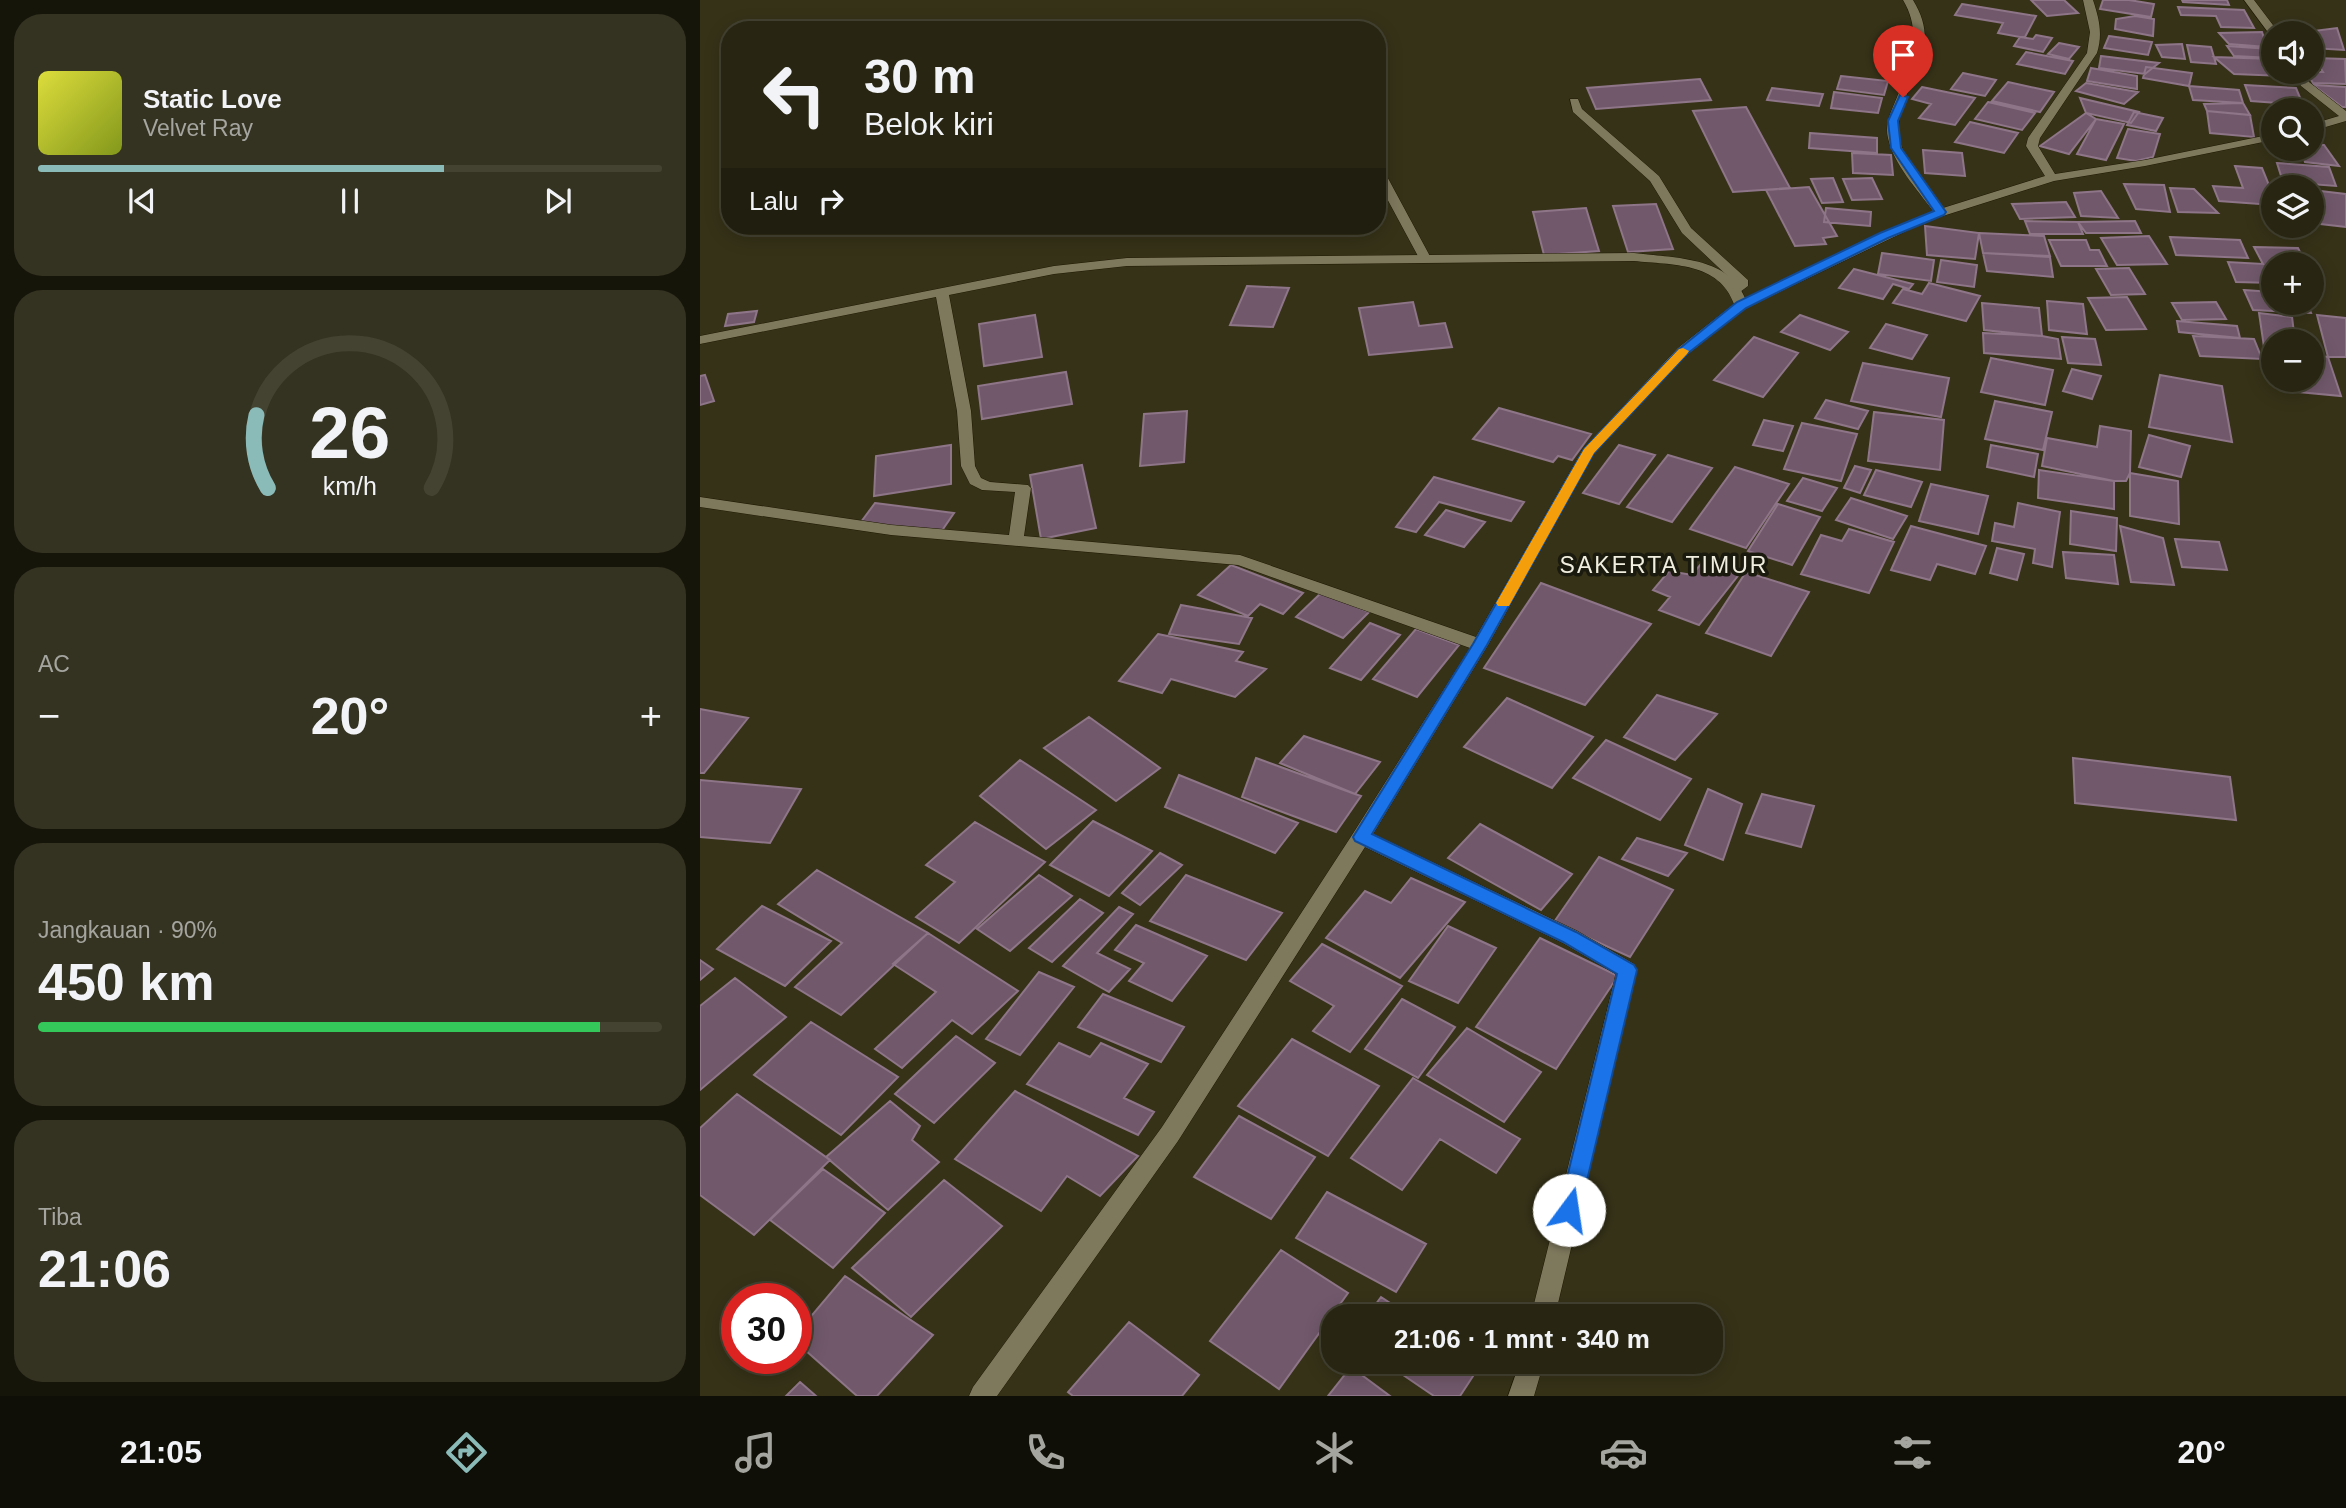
<!DOCTYPE html>
<html lang="id">
<meta charset="utf-8">
<style>
:root{--surface:#282612;--page:#343220;--text:#f1f3f6;--muted:#a5a59f;--line:#444332;--accent:#8bbbb9}
body{margin:0;font-family:Arial,sans-serif;background:var(--page);color:var(--text);height:100vh;display:flex;flex-direction:column;font-size:26px;white-space:nowrap}
*{box-sizing:border-box;margin:0}
p{font-size:23px;color:var(--muted)}
.icon{flex:none;width:38px;height:38px;fill:none;stroke:currentColor;stroke-width:2;stroke-linecap:round;stroke-linejoin:round}
.map{position:relative;flex:1;overflow:hidden}
.details{display:flex;flex-direction:column;gap:14px;padding:14px;background:#16150a;width:700px}
.details>*{flex:none}
.guide{position:absolute;left:21px;top:21px;width:665px;height:214px;border-radius:28px;box-shadow:0 4px 18px #0003,0 0 0 2px var(--line);background:#282612;color:var(--text);overflow:hidden}
.tools{position:absolute;left:1561px;top:21px;display:grid;gap:14px}
.tools a{display:grid;place-items:center;width:63px;height:63px;border-radius:50%;background:var(--surface);box-shadow:0 4px 18px #0003,0 0 0 2px var(--line);font-size:35px}
.speed{position:absolute;left:21px;top:1283px;display:flex;gap:14px;font-size:35px;font-weight:700;text-align:center}
.speed>*{display:grid;place-content:center;width:91px;height:91px;border-radius:50%;background:var(--surface);box-shadow:0 4px 18px #0003,0 0 0 2px var(--line);line-height:1}
.speed .limit{border:10px solid #d22;background:#fff;color:#111}
.pin{position:absolute;display:grid;place-items:center;width:60px;height:60px;color:#fff;margin:-72px -30px;border-radius:50% 50% 50% 0;rotate:-45deg;box-shadow:0 0 7px #0007}
.pin .icon{rotate:45deg}
.me{position:absolute;width:77px;margin:-38px;rotate:14deg;stroke-linejoin:round;filter:drop-shadow(0 0 5px #0008)}
.turn{display:flex;align-items:center;gap:24px;height:147px;padding:0 28px;font-size:32px}
.turn .icon{width:91px;height:91px;stroke-width:2.5}
.turn b{display:block;font-size:49px;line-height:60px}
.then{display:flex;align-items:center;height:66px;padding:0 28px;background:#0003;gap:14px;font-size:26px}
.big{font-size:52px;font-weight:600;line-height:1.1}
.details .card{flex:1;display:flex;flex-direction:column;justify-content:center;gap:10px;min-width:0;padding:0 24px;border-radius:28px;background:var(--page)}
.details .dial{align-items:center;gap:0}
.dial svg{height:182px;overflow:visible;fill:none;stroke:var(--line);stroke-width:7;stroke-linecap:round;text-anchor:middle}
.dial text{fill:var(--text);stroke:none}
.song{display:flex;align-items:center;gap:21px}
.cover{width:84px;height:84px;border-radius:10px;background:linear-gradient(135deg,hsl(60 70% 55%),hsl(70 70% 35%))}
.played{height:7px;border-radius:4px;background:linear-gradient(90deg,var(--accent) 65%,var(--line) 65%)}
.keys{display:flex;justify-content:space-around;direction:ltr}
.heat{display:flex;justify-content:space-between;align-items:center;font-size:38px;direction:ltr}
.charge{height:10px;border-radius:5px;background:linear-gradient(90deg,#34c759 90%,var(--line) 0)}
.trip{position:absolute;left:621px;top:1304px;width:402px;height:70px;border-radius:28px;background:var(--surface);box-shadow:0 4px 18px #0003,0 0 0 2px var(--line);font-weight:600;line-height:70px;text-align:center}
.tabs{display:flex;height:112px;justify-content:space-around;align-items:center;background:#100f07;color:var(--muted)}
.tabs .icon{width:49px;height:49px}
.tabs .selected{color:var(--accent)}
.tabs b{font-size:32px;color:var(--text)}
main{display:flex;flex:1;min-height:0}
.map>svg:first-child{display:block}
.building{fill:#71596b;stroke:#8e7588;stroke-width:2}
.lines{fill:none;stroke-linecap:round;stroke-linejoin:round}
.service-casing{stroke:#1e1901;stroke-width:1}
.minor-casing{stroke:#1e1901;stroke-width:1}
.service{fill:#7e795d;fill-rule:evenodd}
.minor{fill:#7e795d;fill-rule:evenodd}
.route{fill:#1a73e8;stroke:#114b97;stroke-width:2}
.slow{fill:#f59e0b}
.labels{text-anchor:middle;stroke-width:7;stroke-linejoin:round;paint-order:stroke}
.quarter-label{font-size:23px;letter-spacing:2px;fill:#f0eede;stroke:#1b1a0e}
</style>
<main>
<section class="details">
<div class="card">
<div class="song"><i class="cover"></i><div><b>Static Love</b><p>Velvet Ray</p></div></div>
<div class="played"></div>
<div class="keys"><svg class="icon" aria-label="previous" viewBox="0 0 24 24"><path d="M18 5L8 12l10 7zM5 5v14"/></svg><svg class="icon" aria-label="pause" viewBox="0 0 24 24"><path d="M8 5v14M16 5v14"/></svg><svg class="icon" aria-label="next" viewBox="0 0 24 24"><path d="M6 5l10 7-10 7zM19 5v14"/></svg></div>
</div>
<div class="card dial"><svg viewBox="0 0 100 80">
<path d="M14 69A42 42 0 1 1 86 69"/>
<path d="M14 69A42 42 0 0 1 9 37" stroke="#8bbbb9"/>
<text x="50" y="56" font-size="32" font-weight="700">26</text>
<text x="50" y="72" font-size="11">km/h</text>
</svg></div>
<div class="card"><p>AC</p>
<div class="heat"><a>−</a><b class="big">20°</b><a>+</a></div>
</div>
<div class="card"><p>Jangkauan · 90%</p><b class="big">450 km</b><div class="charge"></div></div>
<div class="card"><p>Tiba</p><b class="big">21:06</b></div>
</section>
<div class="map">
<svg width="1646" height="1396" viewBox="0 0 1646 1396">
<rect width="100%" height="100%" fill="#363218"/>
<!-- building -->
<path class="building" d="M1331,0H1364L1378,13L1347,16Z
M1403,0H1429L1454,4L1451,17L1400,9Z
M1482,0H1527L1529,5L1483,2Z
M1262,4L1336,16L1325,37H1320L1298,33L1303,23L1255,15Z
M1478,7L1544,10L1554,28L1521,27L1516,16L1481,15Z
M1435,16L1454,19L1453,36L1415,29L1416,19Z
M1637,28L1644,50L1612,48V33H1598Z
M1562,32L1567,47L1529,44L1519,33Z
M1336,35L1352,38L1343,52L1314,46L1320,37L1333,39Z
M1409,36L1452,42L1448,55L1404,48Z
M1359,43L1379,47L1369,59L1348,54Z
M1482,44L1485,59L1462,57L1456,45Z
M1487,45L1511,47L1516,64L1491,62Z
M1527,46L1570,49L1573,58L1534,56Z
M1326,52L1373,61L1365,74L1317,64Z
M1401,56L1459,63L1445,74L1399,68Z
M1514,57L1573,59V72H1581L1583,76L1534,74Z
M1614,58L1645,59L1646,84L1613,83L1606,72H1623Z
M1446,67L1492,73L1489,86L1443,78Z
M1391,68L1437,76V89L1387,81Z
M1263,73L1296,80L1285,96L1251,89Z
M1141,76L1188,81L1184,95L1137,89Z
M1000,79L1011,100L896,109L887,88Z
M1308,82L1354,92L1340,112L1292,101Z
M1386,83L1438,92L1424,104L1376,91Z
M1545,85L1596,88L1603,105L1551,101Z
M1613,85L1646,87V107H1642Z
M1489,86L1539,90L1543,103L1493,100Z
M1222,87L1275,98L1255,125L1219,118L1231,104L1212,99Z
M1072,88L1123,94L1119,106L1067,100Z
M1134,92L1182,98L1178,113L1131,108Z
M1380,98L1439,112L1431,123L1386,113Z
M1288,102L1335,113L1322,130L1275,119Z
M1543,103L1550,115L1507,111L1504,104Z
M1046,107L1090,188L1033,192L993,111Z
M1507,111L1550,115L1554,137L1510,133Z
M1434,112L1463,118L1456,131L1427,125Z
M1386,113L1396,119L1369,154L1340,146Z
M1396,119L1424,124L1406,160L1377,154Z
M1270,122L1318,133L1304,153L1255,142Z
M1428,129L1460,134L1453,157L1436,161L1417,158Z
M1110,133L1177,138V153L1109,148Z
M1612,144L1624,145L1639,166L1605,162L1601,149H1612Z
M1223,150L1262,153L1265,176L1225,173Z
M1152,153L1191,155L1193,175L1153,173Z
M1577,163L1629,167L1636,186L1583,182Z
M1535,166L1562,168L1573,195V205L1519,201L1513,186L1543,188Z
M1133,178L1143,202L1122,203L1111,179Z
M1172,178L1182,199L1152,200L1143,179Z
M1424,184L1464,185L1470,212L1436,209Z
M1109,187L1137,236L1123,238L1126,244L1095,246L1066,190Z
M1470,188L1494,189L1518,213L1478,212Z
M1612,190L1646,194V227L1612,223Z
M1401,191L1418,218L1381,216L1374,193Z
M1366,202L1375,217L1320,219L1312,204Z
M956,204L973,249L928,252L913,206Z
M886,208L899,251L844,255L833,212Z
M1126,208L1171,212L1170,226L1124,222Z
M1325,221L1378,222L1383,234H1330Z
M1435,221L1441,233H1386L1378,222Z
M50,226H77L74,232L46,233Z
M1225,226L1279,233L1275,259L1227,255Z
M1279,233L1344,236L1350,256L1283,253Z
M1449,236L1467,264L1417,265L1401,238Z
M1470,237L1540,240L1548,258L1476,255Z
M1349,240H1386L1390,250H1399L1407,266H1361Z
M1554,247L1598,248L1606,264H1573V283L1536,282L1528,262L1563,264Z
M1182,253L1234,260L1231,281L1178,274Z
M1283,253L1350,257L1353,277L1287,271Z
M1241,260L1277,265L1274,287L1237,282Z
M1429,268L1445,294L1411,295L1396,269Z
M1154,269L1213,284L1209,289L1193,284L1183,299L1139,288Z
M1229,283L1280,296L1266,321L1193,303L1203,289L1222,294Z
M547,286L589,288L573,327L530,325Z
M1544,290L1573,292V303H1607L1611,313L1553,310Z
M1427,297L1446,329L1406,330L1388,298Z
M1347,301L1383,304L1387,334L1349,330Z
M713,302L719,326L745,323L752,347L669,355L659,308Z
M1516,302L1526,319L1482,320L1472,303Z
M1282,303L1339,308L1342,336L1284,330Z
M57,311L54,322L25,326L28,314Z
M1559,313L1592,317L1595,341H1573V349L1564,347Z
M335,315L342,357L284,366L279,324Z
M1100,315L1148,332L1130,350L1081,332Z
M1617,315L1646,318V357H1628Z
M1477,321L1537,326L1540,338L1479,332Z
M1186,324L1227,335L1212,359L1170,348Z
M1283,333L1342,336L1358,339L1361,359L1284,353Z
M1493,336L1554,339L1562,359L1500,356Z
M1054,337L1098,353L1063,397L1014,380Z
M1362,337L1395,339L1401,365L1368,363Z
M1612,354L1628,357L1641,396L1588,391L1585,380H1612Z
M1291,358L1353,370L1345,405L1281,392Z
M1163,363L1249,378L1241,417L1151,401Z
M1372,369L1401,376L1392,399L1363,391Z
M366,372L372,404L282,419L278,386Z
M5,375L14,401L0,405V376Z
M1460,375L1522,386L1532,442L1449,427Z
M1126,400L1168,411L1158,429L1115,418Z
M1295,401L1352,412L1343,450L1285,439Z
M799,408L891,434L872,460L858,456L853,462L773,439Z
M487,411L484,462L440,466L444,414Z
M1174,412L1244,420L1240,470L1168,461Z
M1064,420L1093,426L1083,451L1053,445Z
M1102,423L1157,434L1141,481L1084,469Z
M1400,426L1431,431L1430,473L1426,481H1414L1342,466L1347,438L1397,447Z
M1449,435L1490,446L1481,477L1439,467Z
M251,445V484L174,496L176,456Z
M919,445L955,455L919,504L883,493Z
M1291,445L1338,454L1334,477L1287,467Z
M968,455L1012,468L972,522L927,507Z
M382,465L396,528L341,539L330,475Z
M1155,466L1171,470L1160,493L1144,488Z
M1035,467L1089,484L1046,548L990,529Z
M1176,470L1222,482L1211,507L1164,495Z
M1339,470L1414,481V509L1338,498Z
M1430,473L1478,481L1479,524L1430,516Z
M734,477L824,502L811,521L739,502L716,532L696,527Z
M1103,478L1137,488L1122,511L1087,501Z
M1231,484L1288,496L1278,534L1219,521Z
M1151,498L1207,516L1193,539L1136,520Z
M175,503L254,513L241,532L161,522Z
M1318,503L1360,512L1352,567L1333,563L1335,549L1292,541L1295,523L1314,527Z
M1078,504L1120,517L1092,565L1048,551Z
M746,510L785,522L764,547L725,535Z
M1371,511L1417,518L1416,551L1370,544Z
M1211,526L1286,546L1275,574L1237,564L1230,580L1191,570Z
M1420,526L1463,538L1474,585L1431,582Z
M1149,529L1194,542L1169,593L1101,574L1121,535L1142,541Z
M1475,539L1519,542L1527,570L1482,567Z
M1297,548L1324,554L1317,580L1290,573Z
M1363,552L1414,555L1418,584L1366,578Z
M1005,559L1041,572L999,625L959,610L970,597L953,590L969,571L992,575Z
M531,565L603,593L583,614L560,604L548,616L498,595Z
M1046,572L1109,592L1071,656L1006,633Z
M841,583L951,624L885,705L784,668Z
M622,592L669,612L643,638L596,617Z
M481,605L552,618L539,644L469,634Z
M670,623L700,635L661,680L630,668Z
M716,629L759,645L717,697L673,679Z
M458,634L543,652L536,661L566,669L535,697L471,679L462,693L419,681Z
M957,695L1017,714L975,760L924,737Z
M807,698L893,737L852,788L764,747Z
M0,709L48,718L4,773H0Z
M389,717L460,768L416,801L344,748Z
M604,736L680,762L655,794L580,763Z
M906,740L991,779L960,820L873,778Z
M556,758L655,794L661,796L636,832L542,797Z
M1373,758L1530,777L1536,820L1375,803Z
M320,760L396,810L346,849L280,796Z
M479,775L598,823L575,853L465,807Z
M0,780L101,789L70,843L0,837Z
M1008,789L1042,804L1023,860L985,845Z
M1062,794L1114,806L1101,847L1046,833Z
M393,821L452,851L409,896L350,865Z
M275,822L345,862L259,943L216,917L255,882L226,865Z
M780,824L872,874L841,910L748,858Z
M937,838L987,853L968,876L922,859Z
M460,853L482,865L440,905L422,893Z
M899,857L973,890L930,957L854,922Z
M117,870L228,933L141,1015L95,987L142,943L78,904Z
M339,875L372,896L310,951L277,929Z
M486,875L582,913L546,960L450,921Z
M711,878L765,902L700,978L626,938L665,891L691,903Z
M380,899L403,913L352,962L329,948Z
M62,906L131,941L85,986L17,949Z
M419,907L433,914L397,953L430,969L409,992L363,966Z
M436,925L507,956L472,1001L429,981L444,963L415,950Z
M748,926L796,948L758,1003L709,981Z
M228,933L318,991L272,1034L252,1020L202,1068L175,1049L236,992L193,964Z
M840,938L918,976L856,1069L776,1027Z
M622,944L702,986L650,1052L613,1031L634,1006L590,981Z
M0,960L13,969L0,980Z
M339,972L374,987L320,1055L286,1039Z
M35,978L86,1017L0,1090V1006Z
M403,994L484,1027L461,1062L378,1027Z
M702,999L755,1027L718,1078L665,1049Z
M111,1022L198,1077L141,1135L54,1075Z
M767,1028L841,1072L804,1122L727,1075Z
M256,1036L295,1063L234,1123L195,1094Z
M592,1039L679,1086L628,1156L538,1106Z
M359,1043L390,1057L401,1043L448,1064L424,1098L454,1112L438,1135L327,1084Z
M713,1078L820,1139L796,1173L740,1139L702,1190L651,1158Z
M315,1091L438,1156L400,1196L367,1176L341,1211L255,1159Z
M37,1094L130,1160L54,1235L0,1195V1128Z
M190,1101L220,1126L212,1140L239,1162L188,1210L126,1157Z
M539,1116L615,1157L571,1219L494,1177Z
M123,1169L185,1213L133,1268L70,1220Z
M244,1180L302,1226L211,1317L152,1268Z
M627,1192L726,1244L696,1292L596,1238Z
M581,1250L648,1293L579,1389L510,1341Z
M145,1276L233,1335L177,1396H157L96,1342V1334Z
M681,1297L710,1316H667Z
M429,1322L499,1375L482,1396H373L368,1392Z
M684,1362H777L781,1364L760,1396H734Z
M651,1367L690,1396H628Z
M100,1382L116,1396H86Z"/>
<g class="lines">
<!-- service casing -->
<g class="service-casing">
<path id="service" d="M870,99H878L882,109L959,176L991,228L1048,280V286L1040,292H1030L1028,289L1035,283L982,233L950,181L873,112Z
M677,166L683,169L731,258L729,261L725,262L719,258L677,180Z"/>
</g>
<!-- minor casing -->
<g class="minor-casing">
<path id="minor" d="M1203,0H1213C1248,56 1194,88 1199,134C1201,161 1228,187 1243,208L1345,176L1326,146L1328,138L1387,53L1390,32L1383,0H1393C1399,18 1403,34 1397,53L1340,138L1338,146L1355,174L1445,160L1573,134V140L1445,166L1354,181L1227,221L1046,308L988,354L894,454L788,645L673,834L877,931L934,964L937,970L855,1316H831L916,974L863,943L665,847L478,1141L297,1396H269L273,1387L462,1127L654,832L770,648L538,565L191,535L0,507V497L191,525L309,535L315,492L282,490L270,484L261,466L257,411L236,297L0,344V336L354,266L427,258L934,253C972,258 1029,256 1045,298L1233,211C1217,189 1194,165 1188,138C1185,125 1190,114 1195,102C1209,68 1224,35 1203,0ZM934,261C972,265 1019,262 1034,304L978,348L883,449L776,637L540,555L324,536L331,488L328,485L290,482L281,478L275,466L271,411L249,295L354,274L427,266Z
M1544,0H1554L1579,33L1570,35Z
M1592,72H1602L1609,82L1646,111V121L1612,131V124L1639,116L1601,86Z
M820,1362H844L834,1396H808Z"/>
</g>
<!-- service -->
<use href="#service" class="service"/>
<!-- minor -->
<use href="#minor" class="minor"/>
</g>
<!-- route -->
<path class="route" d="M1200,95L1208,97L1198,121L1201,148L1246,212L1244,215L1188,238L1046,308L987,354L894,453L787,645L672,834L876,932L934,965L937,970L880,1210L876,1217L869,1219L862,1217L859,1210L917,974L863,942L655,841L653,837L773,644L884,449L979,349L1037,302L1180,233L1234,211L1191,148L1188,121Z"/>
<!-- slow -->
<path class="slow" d="M983,348L989,351L987,354L894,453L809,606H798L796,603L884,449L979,349Z"/>
<g class="labels">
<!-- quarter labels -->
<g class="quarter-label">
<text x="964" y="573">SAKERTA TIMUR</text>
</g>
</g>
</svg>
<div class="tools">
<a><svg class="icon" aria-label="sound" viewBox="0 0 24 24"><path d="M4 9h4l5-4v14l-5-4H4zM17 9q2 3 0 6"/></svg></a>
<a><svg class="icon" aria-label="search" viewBox="0 0 24 24"><circle cx="10" cy="10" r="6"/><path d="M15 15l6 6"/></svg></a>
<a><svg class="icon" aria-label="layers" viewBox="0 0 24 24"><path d="M12 4l9 5-9 5-9-5zM3 14l9 5 9-5"/></svg></a>
<a>+</a>
<a>−</a>
</div>
<div class="speed"><div class="limit">30</div></div>
<div class="pin" style="left:1203px;top:97px;background:#d93025"><svg class="icon" aria-label="arrive" viewBox="0 0 24 24"><path d="M6 21V4h12l-3 4 3 4H6"/></svg></div>
<svg class="me" style="left:869px;top:1210px" viewBox="-20 -20 40 40"><circle r="19" fill="#fff"/><path d="M0-13L10 11 0 6-10 11z" fill="#1a73e8"/></svg>
<div class="trip">21:06 · 1 mnt · 340 m</div>
<div class="guide">
<div class="turn"><svg class="icon" aria-label="left" viewBox="0 0 24 24"><path d="M17 20v-9H6M10 6l-5 5 5 5"/></svg><div><b>30 m</b>Belok kiri</div></div>
<div class="then">Lalu<svg class="icon" aria-label="right" viewBox="0 0 24 24"><path d="M7 20v-9h11M14 6l5 5-5 5"/></svg></div>
</div>
</div>
</main>
<nav class="tabs">
<b>21:05</b>
<svg class="icon selected" aria-label="directions" viewBox="0 0 24 24"><path d="M12 3l9 9-9 9-9-9zM9 14v-3h6M13 9l2 2-2 2"/></svg>
<svg class="icon" aria-label="music" viewBox="0 0 24 24"><path d="M9 18V5l10-2v13"/><circle cx="6" cy="18" r="3"/><circle cx="16" cy="16" r="3"/></svg>
<svg class="icon" aria-label="phone" viewBox="0 0 24 24"><path d="M5 4h4l2 5-3 2q2 4 5 5l2-3 5 2v4C11 20 4 13 5 4z"/></svg>
<svg class="icon" aria-label="climate" viewBox="0 0 24 24"><path d="M12 3v18M4 7l16 10M4 17L20 7"/></svg>
<svg class="icon" aria-label="car" viewBox="0 0 24 24"><path d="M5 17H2v-5l4-1 3-4h7l3 4 3 1v5h-3M9 17h6M6 11h13"/><circle cx="7" cy="17" r="2"/><circle cx="17" cy="17" r="2"/></svg>
<svg class="icon" aria-label="filters" viewBox="0 0 24 24"><path d="M4 7h16M4 17h16"/><circle cx="9" cy="7" r="2"/><circle cx="15" cy="17" r="2"/></svg>
<b>20°</b>
</nav>
